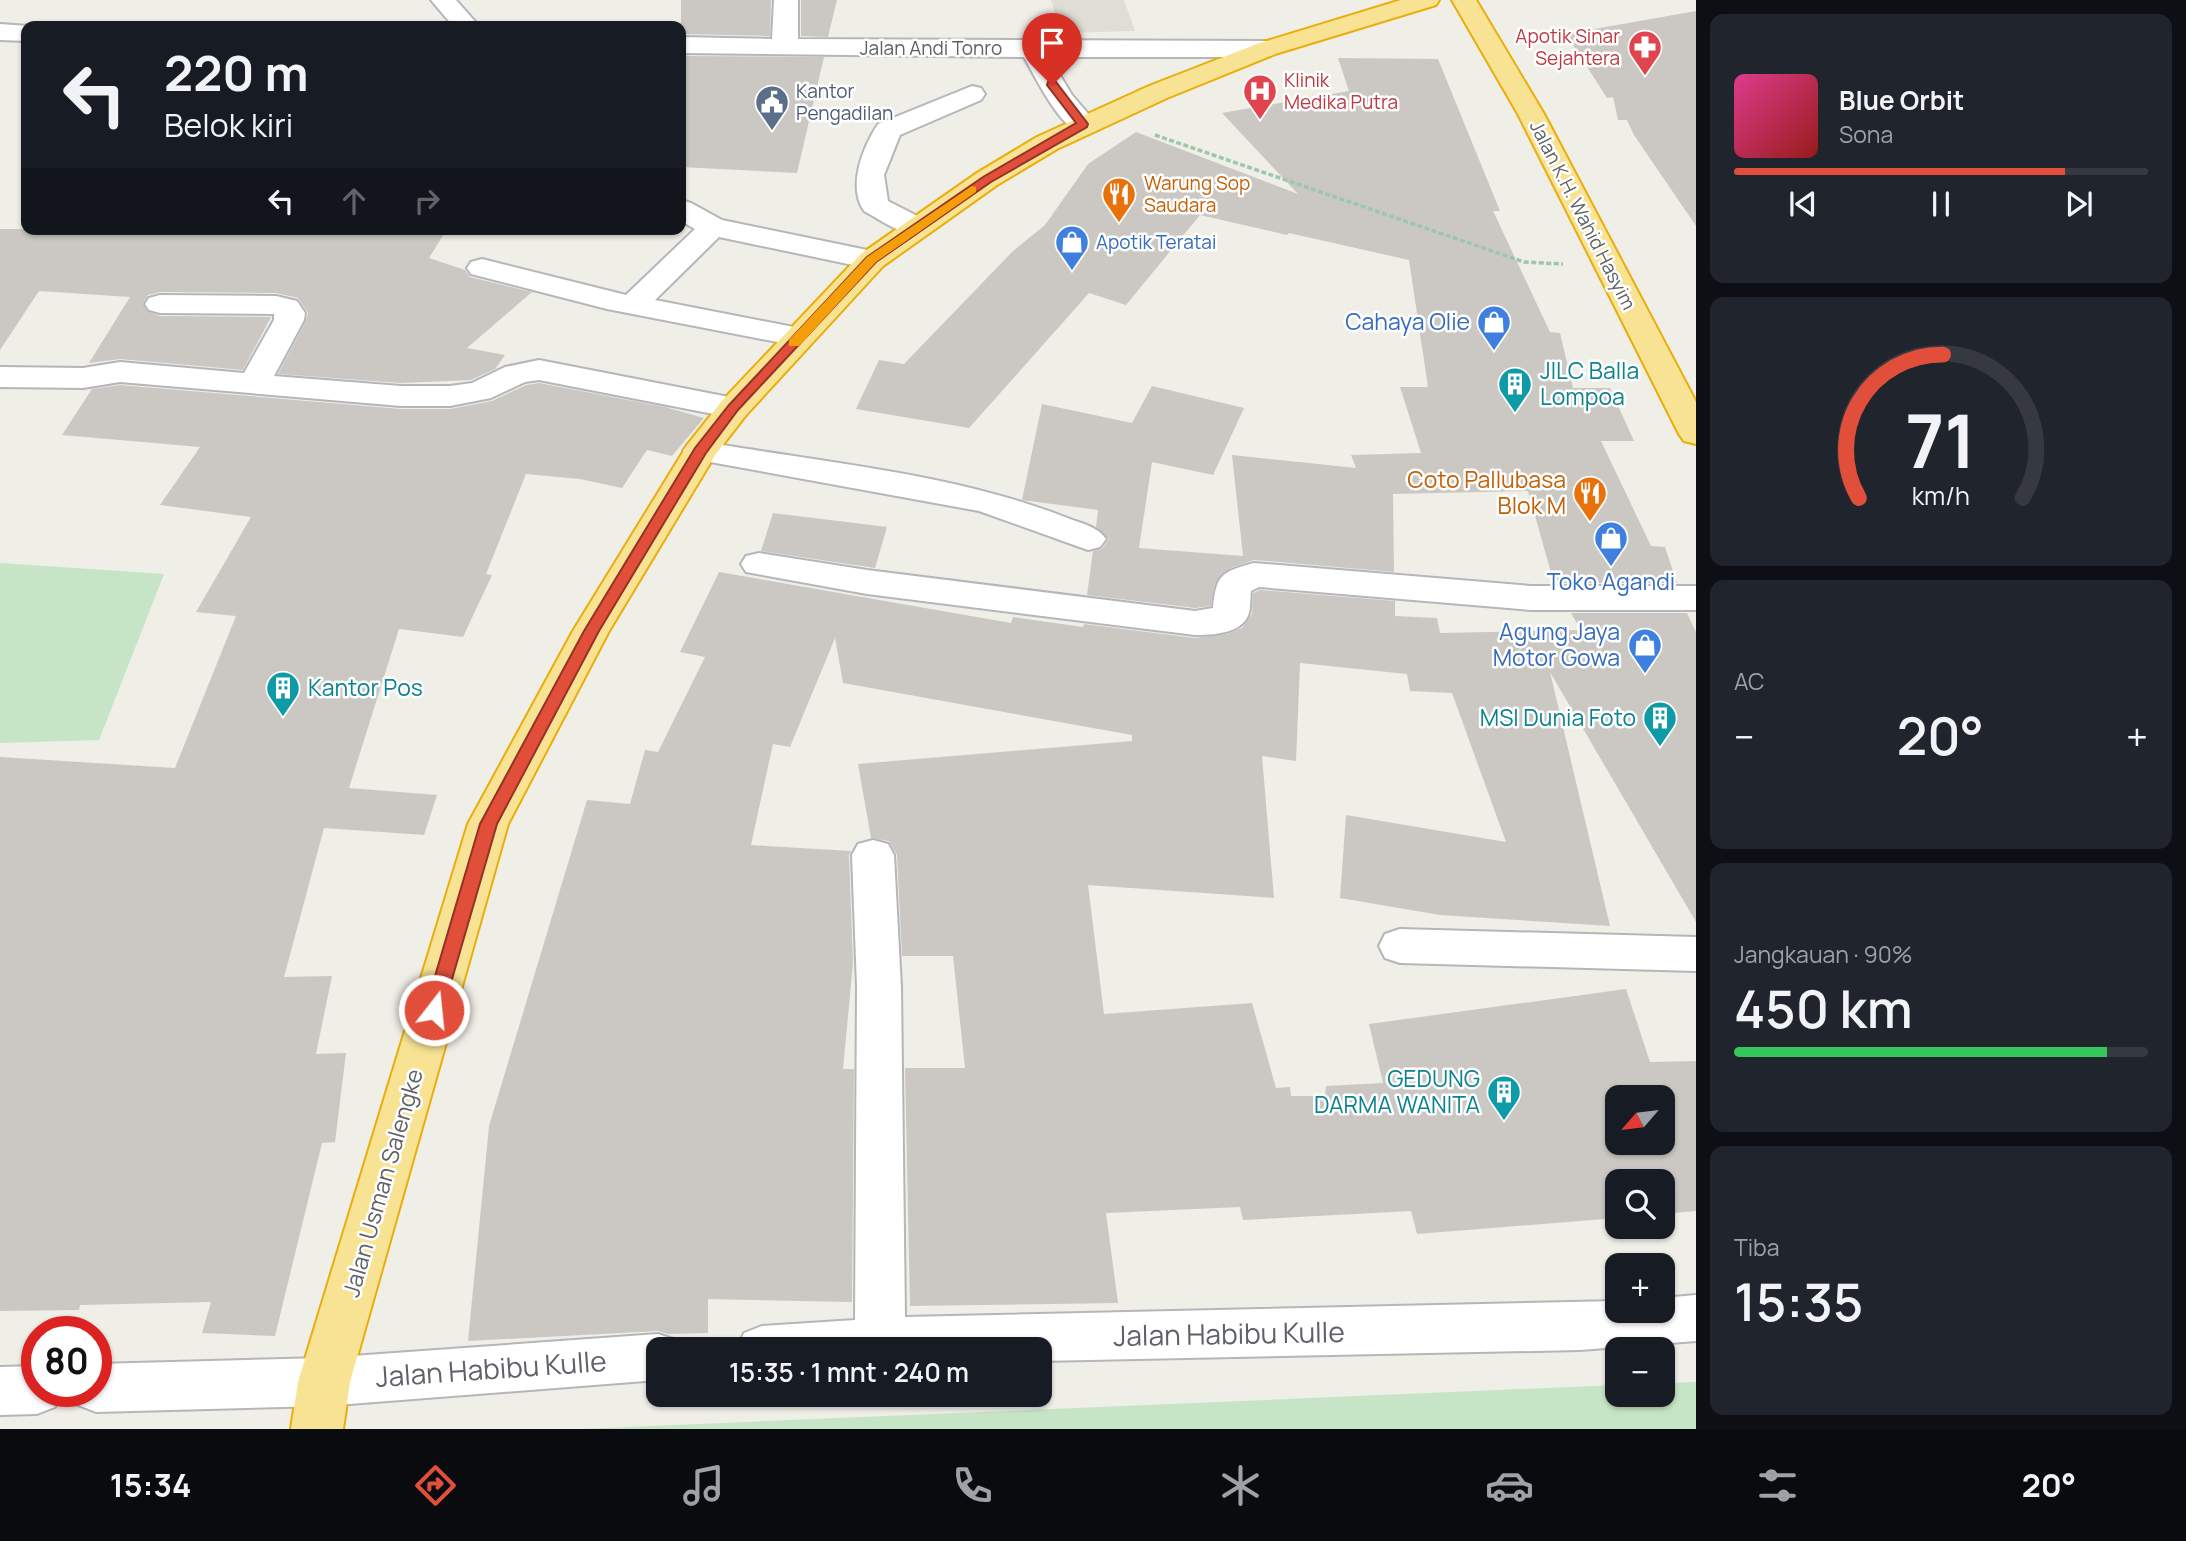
<!DOCTYPE html>
<html lang="id">
<meta charset="utf-8">
<style>
:root{--surface:#171b24;--page:#20242c;--text:#f1f3f6;--muted:#9ea1a6;--line:#363941;--accent:#e14f3b}
body{margin:0;font-family:Manrope,sans-serif;background:var(--page);color:var(--text);height:100vh;display:flex;flex-direction:column;font-size:26px;white-space:nowrap}
*{box-sizing:border-box;margin:0}
p{font-size:23px;color:var(--muted)}
.icon{flex:none;width:38px;height:38px;fill:none;stroke:currentColor;stroke-width:2;stroke-linecap:round;stroke-linejoin:round}
.map{position:relative;flex:1;overflow:hidden}
.panel{display:flex;flex-direction:column;gap:14px;padding:14px;background:#0d0f14;width:490px}
.panel>*{flex:none}
.banner{position:absolute;left:21px;top:21px;width:665px;height:214px;border-radius:14px;box-shadow:0 2px 5px #0004;background:#171b24;color:var(--text);overflow:hidden}
.needle{width:46px;rotate:242deg}
.fabs{position:absolute;left:1605px;top:1085px;display:grid;gap:14px}
.fabs a{display:grid;place-items:center;width:70px;height:70px;border-radius:14px;background:var(--surface);box-shadow:0 2px 5px #0004;font-size:35px}
.speed{position:absolute;left:21px;top:1316px;display:flex;gap:14px;font-size:35px;font-weight:700;text-align:center}
.speed>*{display:grid;place-content:center;width:91px;height:91px;border-radius:50%;background:var(--surface);box-shadow:0 2px 5px #0004;line-height:1}
.speed .limit{border:10px solid #d22;background:#fff;color:#111}
.pin{position:absolute;display:grid;place-items:center;width:60px;height:60px;color:#fff;margin:-72px -30px;border-radius:50% 50% 50% 0;rotate:-45deg;box-shadow:0 0 7px #0007}
.pin .icon{rotate:45deg}
.me{position:absolute;width:77px;margin:-38px;rotate:16deg;stroke-linejoin:round;filter:drop-shadow(0 0 5px #0008)}
.turn{display:flex;align-items:center;gap:24px;height:147px;padding:0 28px;font-size:32px}
.turn .icon{width:91px;height:91px;stroke-width:2.5}
.turn b{display:block;font-size:49px;line-height:60px}
.lanes{display:flex;align-items:center;height:66px;padding:0 28px;background:#0003;justify-content:center;gap:35px;direction:ltr}
.lanes .off{opacity:.35}
.big{font-size:52px;font-weight:600;line-height:1.1}
.panel .card{flex:1;display:flex;flex-direction:column;justify-content:center;gap:10px;min-width:0;padding:0 24px;border-radius:14px;background:var(--page)}
.panel .dial{align-items:center;gap:0}
.dial svg{height:182px;overflow:visible;fill:none;stroke:var(--line);stroke-width:7;stroke-linecap:round;text-anchor:middle}
.dial text{fill:var(--text);stroke:none}
.song{display:flex;align-items:center;gap:21px}
.cover{width:84px;height:84px;border-radius:10px;background:linear-gradient(135deg,hsl(330 70% 55%),hsl(0 70% 35%))}
.played{height:7px;border-radius:4px;background:linear-gradient(90deg,var(--accent) 80%,var(--line) 80%)}
.keys{display:flex;justify-content:space-around;direction:ltr}
.heat{display:flex;justify-content:space-between;align-items:center;font-size:38px;direction:ltr}
.charge{height:10px;border-radius:5px;background:linear-gradient(90deg,#34c759 90%,var(--line) 0)}
.trip{position:absolute;left:646px;top:1337px;width:406px;height:70px;border-radius:14px;background:var(--surface);box-shadow:0 2px 5px #0004;font-weight:600;line-height:70px;text-align:center}
.menu{display:flex;height:112px;justify-content:space-around;align-items:center;background:#090b0e;color:var(--muted)}
.menu .icon{width:49px;height:49px}
.menu .active{color:var(--accent)}
.menu b{font-size:32px;color:var(--text)}
main{display:flex;flex:1;min-height:0}
.map>svg:first-child{display:block}
.education{fill:#dfddd5}
.green{fill:#c5e5c6}
.building{fill:#cbc8c4;fill-rule:evenodd}
.lines{fill:none;stroke-linecap:round;stroke-linejoin:round}
.minor-casing{stroke:#b4b6ba;stroke-width:4}
.highway-casing{stroke:#eaae0c;stroke-width:4}
.path{stroke:#9ec6ab;stroke-width:3.5;stroke-dasharray:5 2.5;stroke-linecap:butt}
.minor{fill:#fff;fill-rule:evenodd}
.highway{fill:#f8e395;fill-rule:evenodd}
.route{fill:#e14f3b;stroke:#923326;stroke-width:2}
.slow{fill:#f59e0b}
.labels{text-anchor:middle;stroke-width:5;stroke-linejoin:round;paint-order:stroke}
.far-health-label{font-size:19px;fill:#be3a42;stroke:#fff;text-anchor:end}
.far-street-label{font-size:19px;fill:#5e6166;stroke:#fff}
.far-service-label{font-size:19px;fill:#4e5e75;stroke:#fff;text-anchor:start}
.far-food-label{font-size:19px;fill:#c56008;stroke:#fff;text-anchor:start}
.far-shop-label{font-size:19px;fill:#366cbe;stroke:#fff;text-anchor:start}
.shop-label{font-size:23px;fill:#366cbe;stroke:#fff;text-anchor:end}
.culture-label{font-size:23px;fill:#0d838f;stroke:#fff;text-anchor:start}
.food-label{font-size:23px;fill:#c56008;stroke:#fff;text-anchor:end}
.street-label{font-size:23px;fill:#5e6166;stroke:#fff}
.near-street-label{font-size:28px;fill:#5e6166;stroke:#fff}
</style>
<main>
<div class="map">
<svg width="1696" height="1429" viewBox="0 0 1696 1429">
<rect width="100%" height="100%" fill="#efeee7"/>
<!-- education -->
<path class="education" d="M1051,0H1124L1135,31L1061,33Z"/>
<!-- green -->
<path class="green" d="M0,563L164,574L99,740L0,743Z
M1696,1382V1429H581L1617,1385V1395H1662L1663,1383Z"/>
<!-- building -->
<path class="building" d="M681,0H771L770,36L681,34Z
M801,0H837L828,37L801,36Z
M1696,11V226L1634,135L1627,120H1618L1613,97L1607,98L1566,34Z
M681,56L824,57L797,173L681,167Z
M1338,58L1438,59L1500,211H1493L1550,332L1560,333L1573,388H1610L1634,441H1601L1651,546L1665,547L1677,583H1554L1528,491L1393,494L1394,572L1254,560L1233,567L1221,575L1214,587L1211,606L1195,608L1087,595L1093,551L1102,549L1109,539L1096,527L1098,510L1022,500L1042,404L1132,423L1152,386L1244,408L1213,475L1152,462L1139,548L1243,556L1232,455L1356,468L1351,455L1421,453L1400,387H1428L1409,260L1289,233L1287,235L1200,215L1126,305L1089,293L969,428L856,409L879,360L904,364L1013,251L1045,225L1088,164L1136,132L1298,194L1222,113L1349,91Z
M0,229H447L429,258L465,270L470,277L532,292L467,348L505,355L495,369L471,380L401,383L278,374L306,321L308,313L298,298L276,293L160,292L148,295L143,303L147,311L160,316L271,317L243,370L120,359L89,363L130,297L39,291L0,350Z
M539,383L665,407L704,418L672,456L647,450L622,488L580,479L526,474L486,574L492,575L463,637L399,629L349,788L437,795L424,835L324,828L284,977L332,976L316,1054L346,1053L335,1142L322,1143L275,1336L202,1333L211,1302L80,1305L79,1310L0,1311V757L175,768L236,616L196,612L251,517L160,505L200,447L62,435L92,389L120,385L401,409H450L492,401L526,385Z
M773,513L887,527L875,568L761,551Z
M719,572L1011,623L1013,617L1083,627L1084,624L1195,638L1227,634L1242,628L1252,614L1253,593L1260,590L1395,601V616L1437,618L1440,633L1581,630L1571,613H1687L1696,632V922L1550,672L1610,926L1440,915L1340,898L1346,815L1506,842L1452,693L1410,691L1407,674L1300,663L1296,761L1262,756L1274,898L1088,885L1104,1014L1252,1003L1276,1088L1290,1087L1291,1096H1325L1326,1086L1383,1083L1369,1024L1626,989L1650,1062L1696,1061V1211L1662,1214V1181H1617V1218L1417,1234L1411,1211L1243,1220L1240,1207L1106,1213L1118,1303L910,1306L905,1068H965L953,956H902L897,855L889,841L871,838L858,764L1132,741V735L843,683L835,638L790,747L773,744L751,845L851,851L849,855L853,963L843,1069H854L852,1302L708,1299V1333L668,1334L658,1331L468,1341L489,1126L587,800L630,804L645,750L658,752L705,657L680,652ZM1617,1097H1662V1143H1617Z"/>
<g class="lines">
<!-- minor casing -->
<g class="minor-casing">
<path id="minor" d="M431,0H456L479,26H453Z
M774,0H798V39L1266,41L1275,44L1279,49L1275,54L1266,57H1049L1072,95L1097,124L1093,130C1087,131 1082,133 1076,130C1058,123 1034,75 1024,57L681,53V37L772,39Z
M0,24L29,26H26V41L0,40Z
M972,86L981,88L985,94L981,100L900,135L884,175L888,201L927,221L932,227L927,233C905,239 883,221 864,211C847,186 863,147 878,124Z
M681,200L691,203L722,220L872,251L883,254L887,260L883,266L872,269L719,237L655,300L809,330L814,337L809,344L798,346L607,309L471,274L467,268L471,262L482,259L626,295L695,229L681,221Z
M160,295L276,296L297,301L305,313L304,320L274,376L401,386H450L472,383L505,367L539,360L734,398L746,401L750,408L746,415L734,418L539,380L525,382L491,398L450,406H401L120,382L83,388L0,387V367L83,368L120,362L244,373L274,320V314L160,313L149,310L145,304L149,298Z
M700,441C823,463 952,472 1070,519C1083,524 1098,527 1106,539L1100,547L1088,550L979,511L688,458L683,451L688,444Z
M759,553L867,570L1195,611L1213,608C1216,574 1222,572 1254,563L1531,586H1696V610H1531L1259,587L1251,591C1250,598 1251,607 1249,613C1243,634 1212,635 1195,635L867,594L746,572L741,564L746,556Z
M873,840L888,844L894,855L901,987L905,1317L1617,1301V1311H1662V1298L1696,1295V1341L1580,1350L1040,1361V1349H737L744,1333L762,1326L855,1320L857,987L852,855L858,844Z
M1400,929L1696,937V971L1400,963L1385,958L1379,946L1385,934Z
M658,1334L676,1340L680,1349H658V1380L324,1406L96,1412L78,1405L72,1391H96V1364L324,1358Z
M37,1366V1391H62L55,1407L37,1414L0,1415V1367Z"/>
</g>
<!-- highway casing -->
<g class="highway-casing">
<path id="highway" d="M1401,0H1439L1436,5L1275,54L1167,98L1057,149L997,185L883,266L746,415L715,455L609,631L508,824L350,1382L343,1429H291L298,1382L468,824L573,631L688,444L722,401L861,254L977,173L1037,137L1149,86L1257,44Z
M1452,0H1476L1544,114L1696,402V444L1684,441L1679,434L1518,114Z"/>
</g>
<!-- path -->
<path class="path" d="M1155,135L1524,262L1563,264"/>
<!-- minor -->
<use href="#minor" class="minor"/>
<!-- highway -->
<use href="#highway" class="highway"/>
</g>
<!-- route -->
<path class="route" d="M1048,82H1056L1088,124L1087,127L991,182L876,262L738,410L706,453L599,631L497,824L443,1010L440,1015L434,1017L427,1015L425,1010L480,824L584,631L695,448L729,405L867,257L983,177L1076,123L1047,85Z"/>
<!-- slow -->
<path class="slow" d="M972,186L976,187V192L876,262L799,346H789V340L867,257Z"/>
<!-- icons -->
<defs>
<g id="pharmacy-pin" transform="scale(1.75)"><path d="M0 17L-7.5 6A9.5 9.5 0 1 1 7.5 6Z" fill="#e0444e" stroke="#fff"/><path d="M-2-6h4v4h4v4h-4v4h-4v-4h-4v-4h4Z" fill="#fff"/></g>
<g id="hospital-pin" transform="scale(1.75)"><path d="M0 17L-7.5 6A9.5 9.5 0 1 1 7.5 6Z" fill="#e0444e" stroke="#fff"/><path d="M-5-5h3v3.5h4V-5h3V5h-3V1.5h-4V5h-3Z" fill="#fff"/></g>
<g id="civic-pin" transform="scale(1.75)"><path d="M0 17L-7.5 6A9.5 9.5 0 1 1 7.5 6Z" fill="#5c6f8a" stroke="#fff"/><path d="M-.6-6.5H3V-4.5H.6V-3L4-1V1h2V6H-6V1h2V-1L-.6-3ZM-1.2 2.5V6h2.4V2.5Z" fill="#fff"/></g>
<g id="restaurant-pin" transform="scale(1.75)"><path d="M0 17L-7.5 6A9.5 9.5 0 1 1 7.5 6Z" fill="#e8710a" stroke="#fff"/><path d="M-5-6h1v4h1v-4h1v4h1v-4h1v5L-1.5 .5V6h-2V.5L-5-1ZM5-6V6H3V1.5H1.5Q1.5-4 5-6Z" fill="#fff"/></g>
<g id="shop-pin" transform="scale(1.75)"><path d="M0 17L-7.5 6A9.5 9.5 0 1 1 7.5 6Z" fill="#3f7fe0" stroke="#fff"/><path d="M-5-2.5h2.3a2.7 3.5 0 0 1 5.4 0H5L5.5 6h-11ZM-1.5-2.5h3a1.5 2.3 0 0 0-3 0Z" fill="#fff"/></g>
<g id="building-pin" transform="scale(1.75)"><path d="M0 17L-7.5 6A9.5 9.5 0 1 1 7.5 6Z" fill="#0f9aa8" stroke="#fff"/><path d="M-4-6H4V6H1V3H-1V6H-4ZM-2.5-4.3h1.7v1.8h-1.7ZM.8-4.3h1.7v1.8H.8ZM-2.5-1h1.7V.8h-1.7ZM.8-1h1.7V.8H.8Z" fill="#fff"/></g>
</defs>
<g fill-rule="evenodd">
<use href="#pharmacy-pin" x="1645" y="47"/>
<use href="#hospital-pin" x="1260" y="91"/>
<use href="#civic-pin" x="772" y="102"/>
<use href="#restaurant-pin" x="1119" y="194"/>
<use href="#shop-pin" x="1072" y="242"/>
<use href="#shop-pin" x="1494" y="322"/>
<use href="#building-pin" x="1515" y="384"/>
<use href="#restaurant-pin" x="1590" y="493"/>
<use href="#shop-pin" x="1611" y="538"/>
<use href="#shop-pin" x="1645" y="645"/>
<use href="#building-pin" x="283" y="688"/>
<use href="#building-pin" x="1660" y="718"/>
<use href="#building-pin" x="1504" y="1092"/>
</g>
<g class="labels">
<!-- far-health labels -->
<g class="far-health-label">
<text x="1620" y="43">Apotik Sinar<tspan x="1620" dy="22">Sejahtera</tspan></text>
<text x="1284" y="87" text-anchor="start">Klinik<tspan x="1284" dy="22">Medika Putra</tspan></text>
</g>
<!-- far-street labels -->
<g class="far-street-label">
<text x="931" y="55">Jalan Andi Tonro</text>
<text transform="translate(1583 215) rotate(63)" y="7">Jalan K.H. Wahid Hasyim</text>
</g>
<!-- far-service labels -->
<g class="far-service-label">
<text x="796" y="98">Kantor<tspan x="796" dy="22">Pengadilan</tspan></text>
</g>
<!-- far-food labels -->
<g class="far-food-label">
<text x="1144" y="190">Warung Sop<tspan x="1144" dy="22">Saudara</tspan></text>
</g>
<!-- far-shop labels -->
<g class="far-shop-label">
<text x="1096" y="249">Apotik Teratai</text>
</g>
<!-- shop labels -->
<g class="shop-label">
<text x="1470" y="330">Cahaya Olie</text>
<text x="1611" y="590" text-anchor="middle">Toko Agandi</text>
<text x="1620" y="640">Agung Jaya<tspan x="1620" dy="26">Motor Gowa</tspan></text>
</g>
<!-- culture labels -->
<g class="culture-label">
<text x="1540" y="379">JILC Balla<tspan x="1540" dy="26">Lompoa</tspan></text>
<text x="308" y="696">Kantor Pos</text>
<text x="1636" y="726" text-anchor="end">MSI Dunia Foto</text>
<text x="1480" y="1087" text-anchor="end">GEDUNG<tspan x="1480" dy="26">DARMA WANITA</tspan></text>
</g>
<!-- food labels -->
<g class="food-label">
<text x="1566" y="488">Coto Pallubasa<tspan x="1566" dy="26">Blok M</tspan></text>
</g>
<!-- street labels -->
<g class="street-label">
<text transform="translate(383 1183) rotate(-74)" y="8">Jalan Usman Salengke</text>
</g>
<!-- near-street labels -->
<g class="near-street-label">
<text transform="translate(1229 1334) rotate(-1)" y="10">Jalan Habibu Kulle</text>
<text transform="translate(491 1369) rotate(-4)" y="10">Jalan Habibu Kulle</text>
</g>
</g>
</svg>
<div class="fabs">
<a><svg class="needle" viewBox="-14 -14 28 28"><path d="M0-13l5 13h-10z" fill="#e53935"/><path d="M0 13l5-13h-10z" fill="#9ea1a6"/></svg></a>
<a><svg class="icon" aria-label="search" viewBox="0 0 24 24"><circle cx="10" cy="10" r="6"/><path d="M15 15l6 6"/></svg></a>
<a>+</a>
<a>−</a>
</div>
<div class="speed"><div class="limit">80</div></div>
<div class="pin" style="left:1052px;top:85px;background:#d93025"><svg class="icon" aria-label="arrive" viewBox="0 0 24 24"><path d="M6 21V4h12l-3 4 3 4H6"/></svg></div>
<svg class="me" style="left:434px;top:1010px" viewBox="-20 -20 40 40"><circle r="17" fill="#e14f3b" stroke="#fff" stroke-width="3"/><path d="M0-11L8 9 0 5-8 9z" fill="#fff"/></svg>
<div class="trip">15:35 · 1 mnt · 240 m</div>
<div class="banner">
<div class="turn"><svg class="icon" aria-label="left" viewBox="0 0 24 24"><path d="M17 20v-9H6M10 6l-5 5 5 5"/></svg><div><b>220 m</b>Belok kiri</div></div>
<div class="lanes"><svg class="icon" aria-label="left" viewBox="0 0 24 24"><path d="M17 20v-9H6M10 6l-5 5 5 5"/></svg><svg class="icon off" aria-label="ahead" viewBox="0 0 24 24"><path d="M12 20V5M6 11l6-6 6 6"/></svg><svg class="icon off" aria-label="right" viewBox="0 0 24 24"><path d="M7 20v-9h11M14 6l5 5-5 5"/></svg></div>
</div>
</div>
<section class="panel">
<div class="card">
<div class="song"><i class="cover"></i><div><b>Blue Orbit</b><p>Sona</p></div></div>
<div class="played"></div>
<div class="keys"><svg class="icon" aria-label="previous" viewBox="0 0 24 24"><path d="M18 5L8 12l10 7zM5 5v14"/></svg><svg class="icon" aria-label="pause" viewBox="0 0 24 24"><path d="M8 5v14M16 5v14"/></svg><svg class="icon" aria-label="next" viewBox="0 0 24 24"><path d="M6 5l10 7-10 7zM19 5v14"/></svg></div>
</div>
<div class="card dial"><svg viewBox="0 0 100 80">
<path d="M14 69A42 42 0 1 1 86 69"/>
<path d="M14 69A42 42 0 0 1 51 6" stroke="#e14f3b"/>
<text x="50" y="56" font-size="32" font-weight="700">71</text>
<text x="50" y="72" font-size="11">km/h</text>
</svg></div>
<div class="card"><p>AC</p>
<div class="heat"><a>−</a><b class="big">20°</b><a>+</a></div>
</div>
<div class="card"><p>Jangkauan · 90%</p><b class="big">450 km</b><div class="charge"></div></div>
<div class="card"><p>Tiba</p><b class="big">15:35</b></div>
</section>
</main>
<nav class="menu">
<b>15:34</b>
<svg class="icon active" aria-label="directions" viewBox="0 0 24 24"><path d="M12 3l9 9-9 9-9-9zM9 14v-3h6M13 9l2 2-2 2"/></svg>
<svg class="icon" aria-label="music" viewBox="0 0 24 24"><path d="M9 18V5l10-2v13"/><circle cx="6" cy="18" r="3"/><circle cx="16" cy="16" r="3"/></svg>
<svg class="icon" aria-label="phone" viewBox="0 0 24 24"><path d="M5 4h4l2 5-3 2q2 4 5 5l2-3 5 2v4C11 20 4 13 5 4z"/></svg>
<svg class="icon" aria-label="climate" viewBox="0 0 24 24"><path d="M12 3v18M4 7l16 10M4 17L20 7"/></svg>
<svg class="icon" aria-label="car" viewBox="0 0 24 24"><path d="M5 17H2v-5l4-1 3-4h7l3 4 3 1v5h-3M9 17h6M6 11h13"/><circle cx="7" cy="17" r="2"/><circle cx="17" cy="17" r="2"/></svg>
<svg class="icon" aria-label="filters" viewBox="0 0 24 24"><path d="M4 7h16M4 17h16"/><circle cx="9" cy="7" r="2"/><circle cx="15" cy="17" r="2"/></svg>
<b>20°</b>
</nav>
